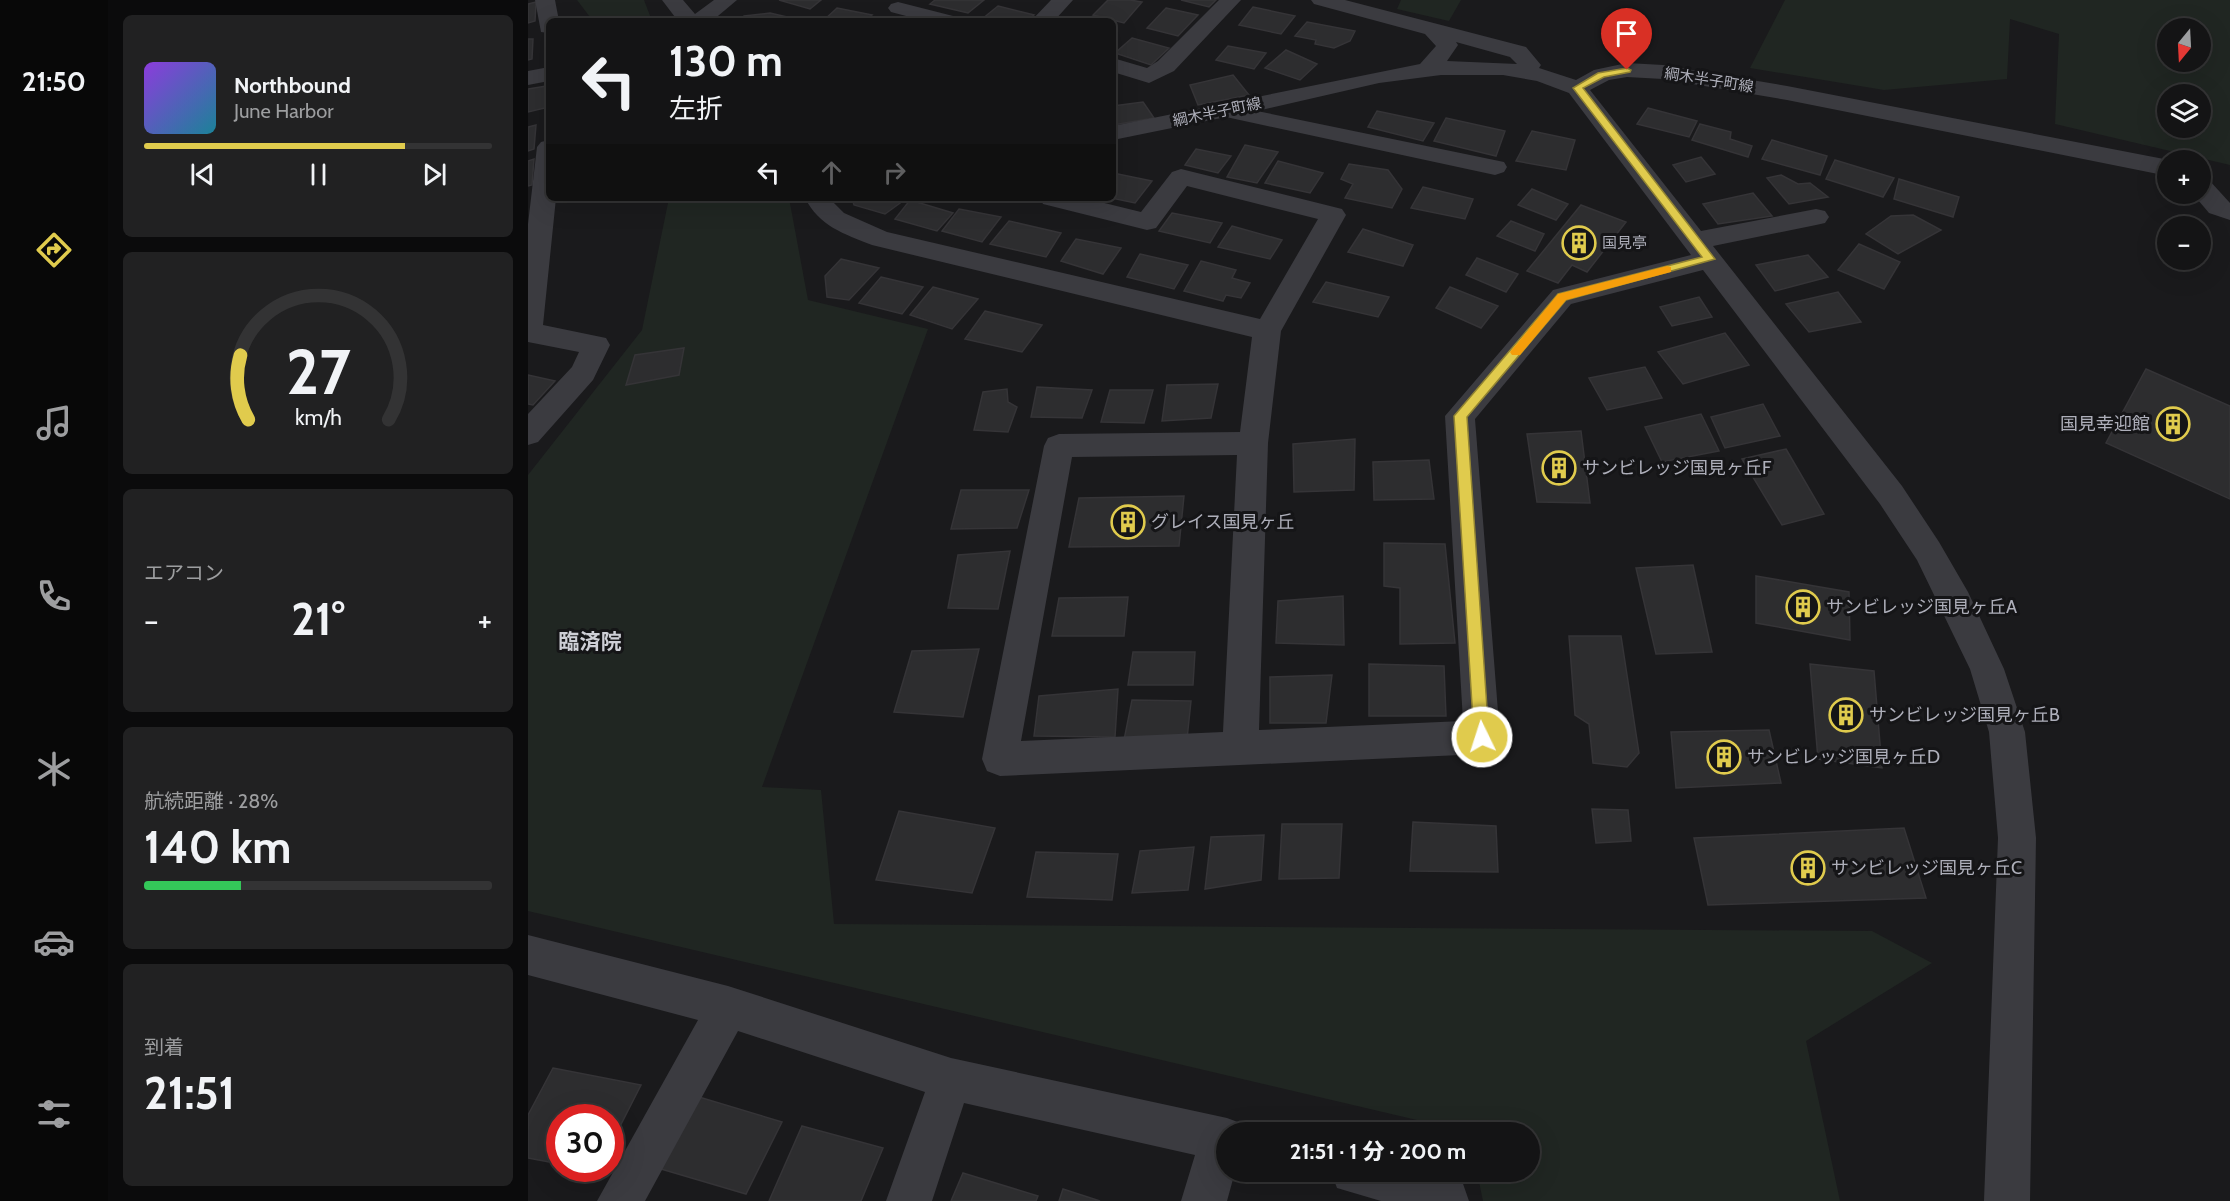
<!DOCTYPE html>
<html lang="ja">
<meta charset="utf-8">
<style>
:root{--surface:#141415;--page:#212122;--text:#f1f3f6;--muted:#9d9ea0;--line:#333334;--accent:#e0cb4d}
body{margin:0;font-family:Cabin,"Noto Sans JP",sans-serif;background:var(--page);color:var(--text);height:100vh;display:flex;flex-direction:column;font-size:22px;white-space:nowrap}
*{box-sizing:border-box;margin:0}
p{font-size:20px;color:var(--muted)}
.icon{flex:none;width:33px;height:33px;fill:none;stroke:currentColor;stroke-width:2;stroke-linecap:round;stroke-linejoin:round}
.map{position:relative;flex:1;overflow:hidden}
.drawer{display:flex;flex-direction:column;gap:15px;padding:15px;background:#0b0b0c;width:420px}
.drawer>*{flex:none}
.hud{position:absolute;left:18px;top:18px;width:570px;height:183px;border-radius:9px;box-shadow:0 6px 24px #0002,0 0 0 2px var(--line);background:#141415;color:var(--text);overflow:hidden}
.needle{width:39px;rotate:198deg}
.controls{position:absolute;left:1629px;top:18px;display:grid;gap:12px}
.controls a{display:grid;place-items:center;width:54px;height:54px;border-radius:50%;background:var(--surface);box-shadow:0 6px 24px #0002,0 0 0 2px var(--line);font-size:30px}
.speed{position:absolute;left:18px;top:1104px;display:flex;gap:12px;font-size:30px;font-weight:700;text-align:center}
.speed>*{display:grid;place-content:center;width:78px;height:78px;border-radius:50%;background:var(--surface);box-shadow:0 6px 24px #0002,0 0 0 2px var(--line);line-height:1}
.speed .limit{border:9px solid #d22;background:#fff;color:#111}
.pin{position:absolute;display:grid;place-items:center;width:51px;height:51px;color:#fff;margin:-62px -26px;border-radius:50% 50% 50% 0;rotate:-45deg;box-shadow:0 0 6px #0007}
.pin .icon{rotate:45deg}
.me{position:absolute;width:66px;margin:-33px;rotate:356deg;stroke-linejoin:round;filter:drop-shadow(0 0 4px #0008)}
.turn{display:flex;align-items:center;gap:21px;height:126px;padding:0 24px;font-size:27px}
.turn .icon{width:78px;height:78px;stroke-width:2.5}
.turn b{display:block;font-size:42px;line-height:51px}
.lanes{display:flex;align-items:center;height:57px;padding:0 24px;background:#0003;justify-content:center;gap:30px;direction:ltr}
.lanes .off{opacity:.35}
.big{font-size:45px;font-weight:800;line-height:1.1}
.drawer .card{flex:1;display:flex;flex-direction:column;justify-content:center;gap:9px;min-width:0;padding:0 21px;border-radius:9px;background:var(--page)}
.drawer .dial{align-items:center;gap:0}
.dial svg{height:156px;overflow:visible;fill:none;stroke:var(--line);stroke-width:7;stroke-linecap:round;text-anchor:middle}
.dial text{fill:var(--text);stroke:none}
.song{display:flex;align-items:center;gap:18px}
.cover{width:72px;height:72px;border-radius:9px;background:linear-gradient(135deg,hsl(270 70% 55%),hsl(190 70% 35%))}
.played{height:6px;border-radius:3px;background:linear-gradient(90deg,var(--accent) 75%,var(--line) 75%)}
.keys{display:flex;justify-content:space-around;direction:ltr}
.heat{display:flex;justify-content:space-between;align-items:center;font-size:33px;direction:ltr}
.charge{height:9px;border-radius:4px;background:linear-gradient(90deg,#34c759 28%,var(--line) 0)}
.trip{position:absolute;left:688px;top:1122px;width:324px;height:60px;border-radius:30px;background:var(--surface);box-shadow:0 6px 24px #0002,0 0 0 2px var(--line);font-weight:800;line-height:60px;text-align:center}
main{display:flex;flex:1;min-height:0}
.tabs{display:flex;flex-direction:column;width:108px;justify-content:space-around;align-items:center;background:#080808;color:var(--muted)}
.tabs .icon{width:42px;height:42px}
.tabs .on{color:var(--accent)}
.tabs b{font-size:27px;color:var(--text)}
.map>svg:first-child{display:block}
.green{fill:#202622;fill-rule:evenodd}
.building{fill:#2d2d2f;stroke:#353437;stroke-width:1.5}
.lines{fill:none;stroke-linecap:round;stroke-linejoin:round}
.minor{fill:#3b3b40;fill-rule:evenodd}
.route{fill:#e0cb4d;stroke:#928432;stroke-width:1.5}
.slow{fill:#f59e0b}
.labels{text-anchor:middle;stroke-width:6;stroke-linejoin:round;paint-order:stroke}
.far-street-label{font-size:15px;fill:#aeafba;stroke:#151517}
.far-poi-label{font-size:15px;fill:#aeafba;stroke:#151517;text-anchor:start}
.poi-label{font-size:18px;fill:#aeafba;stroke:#151517;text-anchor:start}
.quarter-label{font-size:21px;font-weight:bold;fill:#cecfd6;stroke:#151517}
</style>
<main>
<nav class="tabs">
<b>21:50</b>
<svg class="icon on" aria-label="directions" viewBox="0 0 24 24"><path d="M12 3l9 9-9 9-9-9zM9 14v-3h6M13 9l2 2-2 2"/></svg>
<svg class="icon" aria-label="music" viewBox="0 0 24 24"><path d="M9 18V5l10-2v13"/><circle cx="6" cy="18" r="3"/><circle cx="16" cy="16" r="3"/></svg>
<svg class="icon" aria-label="phone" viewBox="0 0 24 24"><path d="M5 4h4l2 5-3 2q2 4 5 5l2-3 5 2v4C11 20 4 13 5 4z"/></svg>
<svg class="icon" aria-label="climate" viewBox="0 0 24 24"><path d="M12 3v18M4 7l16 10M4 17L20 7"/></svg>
<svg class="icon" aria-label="car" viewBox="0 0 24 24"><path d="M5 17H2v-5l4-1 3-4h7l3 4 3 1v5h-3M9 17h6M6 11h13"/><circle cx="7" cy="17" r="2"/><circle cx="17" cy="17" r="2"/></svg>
<svg class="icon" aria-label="filters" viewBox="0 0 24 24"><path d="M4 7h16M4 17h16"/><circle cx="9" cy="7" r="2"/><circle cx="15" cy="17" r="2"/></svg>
</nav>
<section class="drawer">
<div class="card">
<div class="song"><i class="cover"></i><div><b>Northbound</b><p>June Harbor</p></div></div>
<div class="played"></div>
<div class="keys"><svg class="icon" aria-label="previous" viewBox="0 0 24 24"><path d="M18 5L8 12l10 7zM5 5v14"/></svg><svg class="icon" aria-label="pause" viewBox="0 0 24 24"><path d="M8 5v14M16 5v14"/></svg><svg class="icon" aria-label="next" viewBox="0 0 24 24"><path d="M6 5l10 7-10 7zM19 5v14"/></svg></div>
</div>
<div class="card dial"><svg viewBox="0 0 100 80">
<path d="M14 69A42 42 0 1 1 86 69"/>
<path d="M14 69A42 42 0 0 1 10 36" stroke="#e0cb4d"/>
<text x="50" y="56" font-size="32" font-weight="700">27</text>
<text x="50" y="72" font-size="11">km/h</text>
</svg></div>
<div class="card"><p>エアコン</p>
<div class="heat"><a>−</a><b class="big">21°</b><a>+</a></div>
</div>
<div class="card"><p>航続距離 · 28%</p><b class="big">140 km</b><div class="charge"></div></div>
<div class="card"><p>到着</p><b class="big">21:51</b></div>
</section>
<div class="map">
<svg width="1702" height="1201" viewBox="0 0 1702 1201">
<rect width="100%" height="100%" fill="#1a1a1c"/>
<!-- green -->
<path class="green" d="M49,0H116L124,21H65Z
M873,0H933L921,21L869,9Z
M1257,0H1702V165L1527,124L1531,34L1482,19L1479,79L1356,90L1222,68ZM1640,28H1672V62H1640ZM1640,94H1672V128H1640Z
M141,198H261L280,300L400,329L234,787L293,790L306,924L1344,931L1404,963L1278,1041L1312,1201H955L949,1172H1002V1132H940L0,911V475L114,330Z"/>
<!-- building -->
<path class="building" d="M251,0H293L282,9Z
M407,0H456L440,13L402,4Z
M580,0H602L614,2L596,23L565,15Z
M653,0H688L681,7Z
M8,2L7,21L0,23V4Z
M470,6L506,15L499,21L454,19Z
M725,7L767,16L753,34L711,25Z
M309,8L344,15L337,21H295Z
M638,8L670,15L650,36L619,28Z
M242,13L259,17L255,21H210L216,16Z
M779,22L827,31L822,41L806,48L787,44L788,40L767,36Z
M604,38L641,48L623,65L587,53Z
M0,39H5L4,59L0,60Z
M700,46L738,53L726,69L688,60Z
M758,50L789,64L772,80L737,68Z
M705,75L721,95L670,105L662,85Z
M19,86L17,108L0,112V89Z
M615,102L626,118L585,125V106Z
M1120,108L1169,121L1161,137L1109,124Z
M849,111L906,123L895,141L840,127Z
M918,118L977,131L968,156L906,141Z
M1172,124L1203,132L1202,139L1224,146L1220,157L1164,140Z
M8,125L6,149L0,151V127Z
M1004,131L1047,140L1038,170L988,161Z
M1244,140L1299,156L1292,175L1234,159Z
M717,145L750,152L729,183L699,177Z
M668,149L703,156L690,173L657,165Z
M1173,157L1187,174L1158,182L1145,165Z
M6,159L4,185L0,186V161Z
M1307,160L1366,178L1355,197L1298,179Z
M750,161L795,173L782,193L737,183Z
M821,164L860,170L874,189L864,208L817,198L825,184L813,179Z
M585,173L624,181L607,203L583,198Z
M1253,175L1270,184L1282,183L1300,197L1261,204L1239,178Z
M1371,179L1431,197L1425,217L1366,199Z
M895,187L945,199L937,219L883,208Z
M1004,189L1040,204L1028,220L990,205Z
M1225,193L1244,216L1190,224L1175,204Z
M324,198H379L357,214L326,205Z
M382,200L425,213L409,231L367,219Z
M1053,205L1098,222L1059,272L1044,265L1030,283L999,271Z
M431,209L473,217L454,242L414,231Z
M644,213L694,223L682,243L631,231Z
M1385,215L1413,230L1370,254L1338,234L1363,216Z
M481,221L533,233L518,257L462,244Z
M983,221L1016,234L1007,251L969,236Z
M704,226L754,240L742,259L690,247Z
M835,229L885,245L875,266L820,252Z
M548,239L593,248L575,274L533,261Z
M1331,244L1372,262L1356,289L1310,270Z
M612,254L660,265L646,289L599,277Z
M1280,255L1300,277L1247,291L1228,265Z
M949,258L990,274L978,292L938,275Z
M313,259L351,268L321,300L299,297L297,276Z
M673,261L708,270L704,278L722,283L713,298L698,295L695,301L656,291Z
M353,277L395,287L374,314L331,303Z
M798,282L861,297L850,317L785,302Z
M405,287L450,299L424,329L382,315Z
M922,287L970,306L953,328L908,308Z
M1310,292L1333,322L1281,332L1258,304Z
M1171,297L1184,317L1144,326L1132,307Z
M457,311L514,325L494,352L437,339Z
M1197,333L1221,365L1155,384L1130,352Z
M156,348L151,375L98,385L107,355Z
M1117,367L1134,398L1079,410L1061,378Z
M1618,369L1702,406V499L1578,443Z
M0,375L27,381L5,405L0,404Z
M690,384L683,418L634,421L639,385Z
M509,387L564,390L554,418L503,417Z
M479,389L480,402L489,407L480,432L446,430L455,392Z
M582,390H625L616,423L573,422Z
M1235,404L1252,436L1197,448L1183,417Z
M1173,414L1191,451L1134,462L1117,427Z
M1053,431L1062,503L1009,502L999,434Z
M827,439L826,490L766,492L765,444Z
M1258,449L1296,514L1254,525L1214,459Z
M901,460L906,499L846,500L845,462Z
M433,490H501L489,528L423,529Z
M656,496L651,546L541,547L551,498Z
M856,543L917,544L927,643L872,644V588L856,586Z
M482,551L470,609L420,608L430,555Z
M1165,565L1184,652L1128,654L1108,568Z
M1228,576L1321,592L1322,640L1228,623Z
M815,596L816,645L748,643L750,601Z
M600,597L596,636H524L531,598Z
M1041,636H1093L1111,753L1099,767L1065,763L1061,724L1047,715Z
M451,649L435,717L366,712L384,651Z
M605,652H667L665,685H600Z
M841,664L916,666L918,716H841Z
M1282,664L1346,671L1354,768L1290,759Z
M804,675L798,723H742V677Z
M590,689L587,737L506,736L511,696Z
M604,700L663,701L659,739L596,740Z
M1241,730L1253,783L1148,788L1143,732Z
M1064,809L1100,810L1103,841L1068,843Z
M371,811L467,828L444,893L348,880Z
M885,822L968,826L970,872L882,871Z
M754,824H814L811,878L751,879Z
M1376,828L1398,898L1180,905L1166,838Z
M736,835L733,880L677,889L683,837Z
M666,847L660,890L604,893L612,851Z
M508,852L590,854L584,900L499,897Z
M25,1068L113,1085L82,1146V1118H32V1164L0,1158V1115Z
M171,1097L254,1122L218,1194L133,1169Z
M274,1126L355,1148L333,1201H241Z
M435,1173L510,1196L508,1201H423Z
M535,1189L572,1201H531Z"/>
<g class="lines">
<!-- minor -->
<path class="minor" d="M7,0H27L31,21H21V33L13,32Z
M134,0H155L167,14L186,0H209L184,21H150Z
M523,0H545L526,21H503Z
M691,0H713L646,71L621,83L585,72V58L619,68L630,61Z
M783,0H817L998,47L1013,65L1011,68L1048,80L1066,70L1099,63L1135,65L1259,86L1641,160L1640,176L1259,100L1135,79L1099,77L1081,80L1062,90L1173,231L1288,209L1297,211L1301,217L1297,223L1288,225L1185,246L1374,486L1411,542L1440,592L1476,669L1497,732L1508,838L1502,1201H1456L1470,838L1461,732L1442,669L1389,560L1352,504L1175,270L1043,304L947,419L972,737L967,749L954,754L472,776L459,771L454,759L516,446L520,438L531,434L712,432L724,337L344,245C316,234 291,226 277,198H301L316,213L359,232L732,319L790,219L659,186L628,228L619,230L515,204L512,198H556L613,212L644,172L653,169L814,209L818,215L753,331L740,443L731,730L935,721L917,416L1025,290L1163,255L1041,93L1009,81L975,75H913L851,83L729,111L976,162L979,167L976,172L967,175L698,117L585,140V126L892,64L908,46L897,34L786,4ZM928,42L982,57L989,64L919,61L930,45ZM709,455L695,732L493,741L544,457Z
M370,2L429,17L433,21H397L363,12L360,8L363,4Z
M21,67V81L0,85V71Z
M21,140V198H28L15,325L78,338L82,345L65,380L10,442L0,445V414L44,367L51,352L0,342V224L9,147L13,142Z
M1672,178L1681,180L1702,203V220L1681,213L1665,194H1672Z
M0,935L200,986L423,1058L699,1118L715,1124L718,1132H699V1172H707L699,1201H653L667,1155L436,1103L404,1201H358L397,1092L210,1031L117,1201H69L170,1020L0,975Z
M803,1172H917L933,1178L941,1201H853L809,1188Z"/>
</g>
<!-- route -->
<path class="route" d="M1099,68L1103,70L1102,72L1076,77L1055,88L1187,259L1038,300L939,417L961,737L954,744L946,737L926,416L1030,294L1174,257L1045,88L1070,73Z"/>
<!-- slow -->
<path class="slow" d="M1139,266L1143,267V272L1038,300L992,355H984L982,352L1030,294Z"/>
<!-- icons -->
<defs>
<g id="building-ring" transform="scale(1.725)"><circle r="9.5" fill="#151517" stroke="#e0cb4d" stroke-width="1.5"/><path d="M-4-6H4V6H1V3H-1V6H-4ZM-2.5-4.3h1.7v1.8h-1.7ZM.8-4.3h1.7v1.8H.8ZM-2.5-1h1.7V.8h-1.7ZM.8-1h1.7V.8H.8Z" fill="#e0cb4d"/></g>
</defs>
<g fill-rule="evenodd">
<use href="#building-ring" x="1051" y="243"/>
<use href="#building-ring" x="1645" y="424"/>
<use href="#building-ring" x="1031" y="468"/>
<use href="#building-ring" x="600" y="522"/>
<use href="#building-ring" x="1275" y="607"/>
<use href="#building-ring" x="1318" y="715"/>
<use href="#building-ring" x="1196" y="757"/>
<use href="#building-ring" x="1280" y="868"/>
</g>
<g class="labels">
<!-- far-street labels -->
<g class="far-street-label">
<text transform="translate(1181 80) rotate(9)" y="5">綱木半子町線</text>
<text transform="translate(689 112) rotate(-12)" y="5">綱木半子町線</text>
</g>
<!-- far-poi labels -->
<g class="far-poi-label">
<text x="1074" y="248">国見亭</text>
</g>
<!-- poi labels -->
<g class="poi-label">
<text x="1622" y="430" text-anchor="end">国見幸迎館</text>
<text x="1054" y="474">サンビレッジ国見ヶ丘F</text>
<text x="623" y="528">グレイス国見ヶ丘</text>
<text x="1298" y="613">サンビレッジ国見ヶ丘A</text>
<text x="1341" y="721">サンビレッジ国見ヶ丘B</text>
<text x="1219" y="763">サンビレッジ国見ヶ丘D</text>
<text x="1303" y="874">サンビレッジ国見ヶ丘C</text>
</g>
<!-- quarter labels -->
<g class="quarter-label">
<text x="62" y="649">臨済院</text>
</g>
</g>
</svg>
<div class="controls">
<a><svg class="needle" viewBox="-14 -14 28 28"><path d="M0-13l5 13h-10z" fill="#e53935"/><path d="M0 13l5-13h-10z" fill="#9d9ea0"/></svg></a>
<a><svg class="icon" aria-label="layers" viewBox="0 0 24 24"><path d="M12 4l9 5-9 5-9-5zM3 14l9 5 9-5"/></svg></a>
<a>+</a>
<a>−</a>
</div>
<div class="speed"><div class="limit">30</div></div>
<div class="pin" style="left:1099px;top:70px;background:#d93025"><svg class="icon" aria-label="arrive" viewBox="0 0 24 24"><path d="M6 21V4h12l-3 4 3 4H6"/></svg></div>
<svg class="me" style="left:954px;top:737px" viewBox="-20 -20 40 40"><circle r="17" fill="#e0cb4d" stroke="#fff" stroke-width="3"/><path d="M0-11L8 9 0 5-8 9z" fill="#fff"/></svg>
<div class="trip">21:51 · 1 分 · 200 m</div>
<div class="hud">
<div class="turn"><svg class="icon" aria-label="left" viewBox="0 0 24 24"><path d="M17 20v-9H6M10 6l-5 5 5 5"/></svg><div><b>130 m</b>左折</div></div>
<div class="lanes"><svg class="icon" aria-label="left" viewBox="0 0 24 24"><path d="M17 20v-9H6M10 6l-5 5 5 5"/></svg><svg class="icon off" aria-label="ahead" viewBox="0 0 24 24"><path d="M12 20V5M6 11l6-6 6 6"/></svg><svg class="icon off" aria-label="right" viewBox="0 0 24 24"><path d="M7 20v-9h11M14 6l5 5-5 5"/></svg></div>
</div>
</div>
</main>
